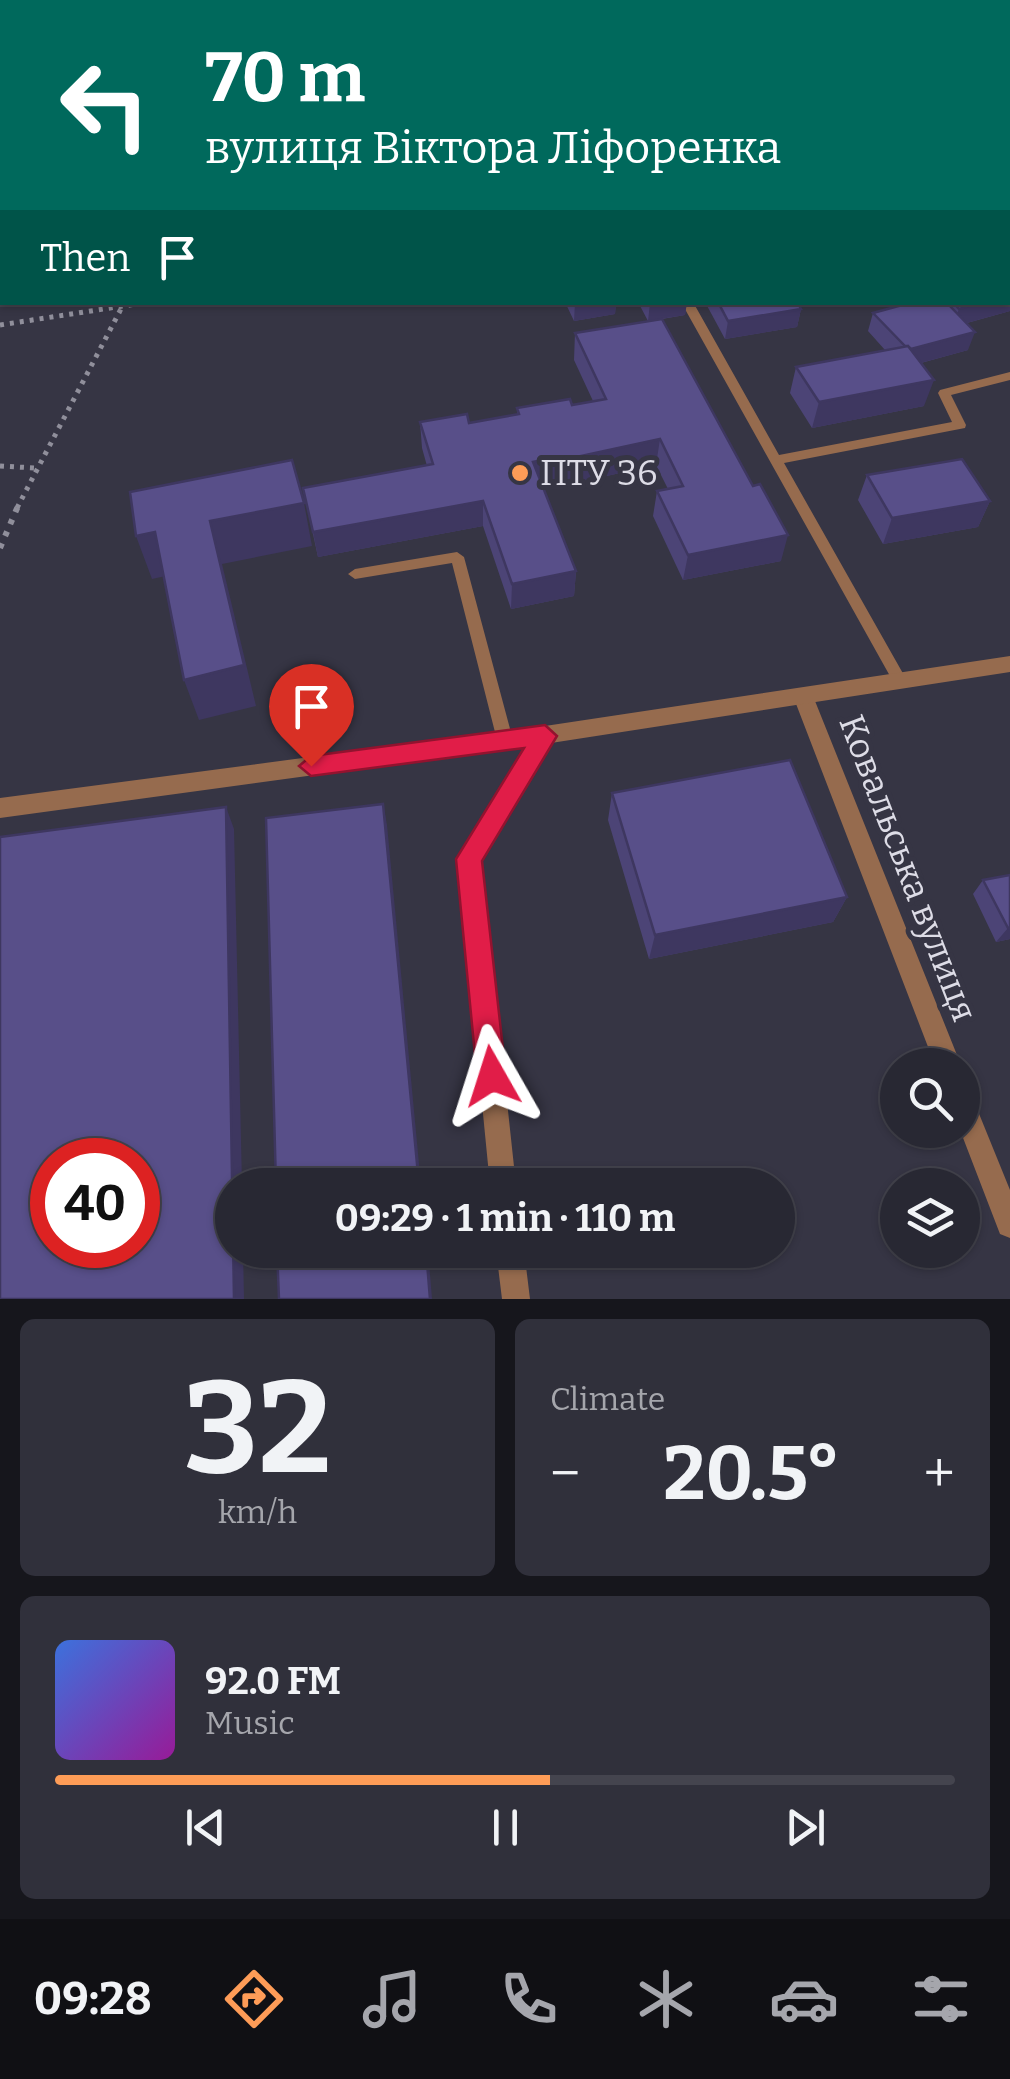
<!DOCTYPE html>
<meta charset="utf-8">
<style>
:root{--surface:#282833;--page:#30303b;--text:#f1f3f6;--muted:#a5a6ac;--line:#44444e;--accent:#fe9c57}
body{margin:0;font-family:Bitter,serif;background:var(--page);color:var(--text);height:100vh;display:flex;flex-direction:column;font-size:38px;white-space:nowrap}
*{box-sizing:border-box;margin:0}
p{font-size:32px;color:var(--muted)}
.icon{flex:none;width:55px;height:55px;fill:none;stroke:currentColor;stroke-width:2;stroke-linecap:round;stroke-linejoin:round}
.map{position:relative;height:1299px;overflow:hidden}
.side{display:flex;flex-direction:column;gap:20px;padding:20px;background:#16161c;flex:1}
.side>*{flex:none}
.top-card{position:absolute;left:0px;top:0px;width:1010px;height:305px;box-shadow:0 2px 8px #0004,0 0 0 2px var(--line);background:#00695c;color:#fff;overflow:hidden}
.buttons{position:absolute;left:880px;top:1048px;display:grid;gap:20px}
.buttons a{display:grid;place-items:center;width:100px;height:100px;border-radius:50%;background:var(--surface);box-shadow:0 2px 8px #0004,0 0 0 2px var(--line);font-size:50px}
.speed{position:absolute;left:30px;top:1138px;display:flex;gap:20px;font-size:50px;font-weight:700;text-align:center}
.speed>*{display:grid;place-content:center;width:130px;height:130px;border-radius:50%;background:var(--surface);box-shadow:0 2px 8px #0004,0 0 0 2px var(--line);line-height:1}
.speed .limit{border:15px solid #d22;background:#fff;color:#111}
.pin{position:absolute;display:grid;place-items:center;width:85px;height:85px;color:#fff;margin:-102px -42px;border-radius:50% 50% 50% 0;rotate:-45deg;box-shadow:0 0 10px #0007}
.pin .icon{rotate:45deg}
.me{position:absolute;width:110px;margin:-55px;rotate:354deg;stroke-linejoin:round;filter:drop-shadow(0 0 8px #0008)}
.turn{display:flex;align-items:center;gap:35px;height:210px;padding:0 40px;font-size:45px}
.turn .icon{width:130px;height:130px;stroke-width:2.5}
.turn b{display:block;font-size:70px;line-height:85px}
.then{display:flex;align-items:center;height:95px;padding:0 40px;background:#0003;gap:20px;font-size:38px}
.big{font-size:75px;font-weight:700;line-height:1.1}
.side .widget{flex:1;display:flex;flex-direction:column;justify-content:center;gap:15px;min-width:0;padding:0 35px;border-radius:15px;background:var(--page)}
.side .dial{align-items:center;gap:0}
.dial b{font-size:130px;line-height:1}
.song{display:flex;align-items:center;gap:30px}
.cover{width:120px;height:120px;border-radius:15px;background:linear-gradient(135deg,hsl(220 70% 55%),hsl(300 70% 35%))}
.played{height:10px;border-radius:5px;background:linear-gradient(90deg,var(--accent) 55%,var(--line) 55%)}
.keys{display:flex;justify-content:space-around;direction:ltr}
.heat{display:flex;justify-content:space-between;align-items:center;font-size:55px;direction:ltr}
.side .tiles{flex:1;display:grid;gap:20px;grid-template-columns:1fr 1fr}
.widget:last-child{grid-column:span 2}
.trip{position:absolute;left:215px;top:1168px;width:580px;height:100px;border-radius:50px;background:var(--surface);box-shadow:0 2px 8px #0004,0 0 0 2px var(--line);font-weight:700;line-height:100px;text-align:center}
.menu{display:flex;height:160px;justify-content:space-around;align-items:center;background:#101014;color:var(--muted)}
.menu .icon{width:70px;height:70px}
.menu .on{color:var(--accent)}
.menu b{font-size:45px;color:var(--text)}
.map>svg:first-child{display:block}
.built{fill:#403e53}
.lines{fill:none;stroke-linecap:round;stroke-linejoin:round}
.path-far1{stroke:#908f9b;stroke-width:5;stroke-dasharray:4 6;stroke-linecap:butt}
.path{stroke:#908f9b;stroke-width:6;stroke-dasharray:5 8;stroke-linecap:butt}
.service{fill:#966b4e;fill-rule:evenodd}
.minor{fill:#966b4e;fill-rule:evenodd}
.tertiary{fill:#966b4e;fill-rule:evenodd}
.wall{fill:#4c4476}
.shaded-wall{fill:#3e3760}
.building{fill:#584f89;stroke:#3e3760;stroke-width:2.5;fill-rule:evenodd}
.route{fill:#e11d48;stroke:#92132f;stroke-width:2.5}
.poi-dot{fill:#fe9c57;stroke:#363544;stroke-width:4}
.labels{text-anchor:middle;stroke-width:10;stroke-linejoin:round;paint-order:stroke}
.poi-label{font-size:35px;fill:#dddce6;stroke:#363544;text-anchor:start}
.street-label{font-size:35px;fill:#dddce6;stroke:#363544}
</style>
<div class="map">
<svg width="1010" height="1299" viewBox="0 0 1010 1299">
<rect width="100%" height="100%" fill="#363544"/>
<!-- built -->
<path class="built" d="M0,0H1010V49L1008,2H2L0,249Z"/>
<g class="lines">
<!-- path-far1 -->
<path class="path-far1" d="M0,325L149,302
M0,466L35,468
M17,508L122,307"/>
<!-- path -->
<path class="path" d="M0,548L18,506"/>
<!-- service -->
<path class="service" d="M681,302H693L779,455L952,422L938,393L940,390L1010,372V380L951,395L966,425L965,428L784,463L905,677L908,681L905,685H895Z
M457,552L464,557L513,740L511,745L505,747L499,745L497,740L452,563L355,579L348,574L355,569Z"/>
<!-- minor -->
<path class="minor" d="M803,688L810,690L813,696L961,1065H935L793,696L796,690Z
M962,1090L971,1094L1010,1190V1238L1000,1234L960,1130H962Z"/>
<!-- tertiary -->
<path class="tertiary" d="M1010,136V145H1008V137Z
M0,292H2V302H0Z
M1010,656V672L551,743L481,860L516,1185H490L458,859L527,746L0,818V798L545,726Z
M496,1250H524L530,1299H502Z"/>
</g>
<!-- wall -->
<path class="wall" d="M678,0H743L745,2H680Z
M1010,208V311L967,323L968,350L921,363L924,406L812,428L790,393L796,367L885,350L868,331L873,313L913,302H1008V215Z
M565,302H616L615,314L574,321Z
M638,302H687L685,315L662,319L781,561L683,580L653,516L657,491L668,489L656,465L557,487L556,483L543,486L576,571L574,596L511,609L483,526L318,557L303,488L427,466L422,448L420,422L469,423L517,414V408L572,405L593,401L574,360L575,333L648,321Z
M705,302H797L801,309L797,327L725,339Z
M867,475L990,501L978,527L883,544L858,500Z
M612,793L847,897L833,922L649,959L608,820Z
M1010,875V939L996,942L973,894L983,880Z"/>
<!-- shaded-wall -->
<path class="shaded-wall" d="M137,0H169V2H138Z
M1010,13V49L1008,50V14Z
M0,221H2V249H0Z
M1008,295H1010V311L952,327L959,309L982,302H1008Z
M616,302L615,314L574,321L575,303Z
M656,302H687L685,315L648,321L650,303Z
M801,309L797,327L725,339L728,321Z
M975,332L968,350L902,368L908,350Z
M934,380L924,406L812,428L819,402Z
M660,439L656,465L557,487L558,461Z
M557,457L556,483L533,487V462Z
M483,501V526L318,557L313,532Z
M990,501L978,527L883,544L892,518Z
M304,503L312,546L222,564L256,706L199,720L184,680L210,521Z
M155,532L170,575L152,579L136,536Z
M788,535L781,561L683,580L688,555Z
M576,571L574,596L511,609L512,584Z
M383,804L387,825L421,1185H419Z
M226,807L234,829L242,1185H232Z
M847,897L833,922L649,959L655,935Z
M1008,928H1010V939L996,942Z
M233,1250H243L244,1299H234Z
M426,1250H428L432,1299H430Z"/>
<!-- building -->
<path class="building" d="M263,0H369L371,2H264Z
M602,0H641L643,2H604Z
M701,0H743L745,2H703Z
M942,0H1010V13L1008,14V2H936Z
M0,100H2V221H0Z
M1010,223V264L1008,265V224Z
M1008,276L1010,278V295H1008Z
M718,302H797L801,309L728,321Z
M913,302H946L975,332L911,349L908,346H905L873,313Z
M953,302H982L959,309Z
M662,319L753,486L760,484L788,535L688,555L657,491L683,486L660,439L558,461L557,457L533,462L576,571L512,584L483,501L313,532L303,488L433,464L420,422L467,414L469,423L519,414L517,408L570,399L572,405L606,399L575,333Z
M908,346L934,380L819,402L796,367Z
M962,459L990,501L892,518L867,475Z
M292,460L304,503L210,521L244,665L184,680L155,532L136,536L130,492Z
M790,760L847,897L655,935L612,793Z
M383,804L419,1185H276L266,818Z
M226,807L234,1299H0V837ZM52,1160H138V1245H52Z
M1010,875V928H1008L983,880Z
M277,1250H426L430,1299H279Z"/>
<!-- route -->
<path class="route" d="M545,725L557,736L482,861L506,1076L502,1087L492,1091L481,1087L477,1076L456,859L524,748L311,776L299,766L311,756Z"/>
<!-- markers -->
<circle class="poi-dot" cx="520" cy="473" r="10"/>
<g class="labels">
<!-- poi labels -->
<g class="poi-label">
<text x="540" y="485">ПТУ 36</text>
</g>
<!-- street labels -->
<g class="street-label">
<text transform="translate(908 868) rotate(69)" y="12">Ковальська вулиця</text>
</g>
</g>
</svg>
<div class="buttons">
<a><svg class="icon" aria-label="search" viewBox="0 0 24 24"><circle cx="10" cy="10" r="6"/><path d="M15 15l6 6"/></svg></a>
<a><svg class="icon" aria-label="layers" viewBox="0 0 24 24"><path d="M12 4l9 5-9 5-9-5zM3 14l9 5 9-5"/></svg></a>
</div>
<div class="speed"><div class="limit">40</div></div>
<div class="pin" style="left:311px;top:766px;background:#d93025"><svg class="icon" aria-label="arrive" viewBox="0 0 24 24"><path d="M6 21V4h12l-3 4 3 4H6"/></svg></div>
<svg class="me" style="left:492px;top:1076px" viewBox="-20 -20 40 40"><path d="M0-17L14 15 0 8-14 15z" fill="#e11d48" stroke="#fff" stroke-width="4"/></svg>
<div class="trip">09:29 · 1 min · 110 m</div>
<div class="top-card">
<div class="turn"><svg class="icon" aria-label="left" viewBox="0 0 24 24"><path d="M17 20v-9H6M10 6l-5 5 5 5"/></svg><div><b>70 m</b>вулиця Віктора Ліфоренка</div></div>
<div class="then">Then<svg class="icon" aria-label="arrive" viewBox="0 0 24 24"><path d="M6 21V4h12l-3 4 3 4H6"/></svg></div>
</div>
</div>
<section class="side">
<div class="tiles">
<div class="widget dial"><b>32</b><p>km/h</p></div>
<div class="widget"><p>Climate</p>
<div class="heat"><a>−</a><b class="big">20.5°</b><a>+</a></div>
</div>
<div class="widget">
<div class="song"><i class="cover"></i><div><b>92.0 FM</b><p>Music</p></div></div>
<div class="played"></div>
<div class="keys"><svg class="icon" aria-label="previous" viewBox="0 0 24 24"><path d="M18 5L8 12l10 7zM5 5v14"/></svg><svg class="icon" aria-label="pause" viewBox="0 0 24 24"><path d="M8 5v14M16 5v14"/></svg><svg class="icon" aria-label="next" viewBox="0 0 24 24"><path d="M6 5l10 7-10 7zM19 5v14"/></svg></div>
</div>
</div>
</section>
<nav class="menu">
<b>09:28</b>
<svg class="icon on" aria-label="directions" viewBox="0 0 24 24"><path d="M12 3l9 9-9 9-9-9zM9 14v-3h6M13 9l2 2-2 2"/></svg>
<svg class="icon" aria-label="music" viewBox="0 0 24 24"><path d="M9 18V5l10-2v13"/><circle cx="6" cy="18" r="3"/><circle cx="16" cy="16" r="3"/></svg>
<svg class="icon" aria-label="phone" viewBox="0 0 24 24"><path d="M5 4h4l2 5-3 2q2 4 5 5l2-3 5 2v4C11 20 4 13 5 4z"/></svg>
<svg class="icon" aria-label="climate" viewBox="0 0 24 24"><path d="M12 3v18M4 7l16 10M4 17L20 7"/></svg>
<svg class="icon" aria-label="car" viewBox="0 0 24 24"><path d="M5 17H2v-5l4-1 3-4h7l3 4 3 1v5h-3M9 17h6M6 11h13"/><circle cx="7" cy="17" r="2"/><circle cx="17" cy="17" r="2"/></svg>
<svg class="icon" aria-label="filters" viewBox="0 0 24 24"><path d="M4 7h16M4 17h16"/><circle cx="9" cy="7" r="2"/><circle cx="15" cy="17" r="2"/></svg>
</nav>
